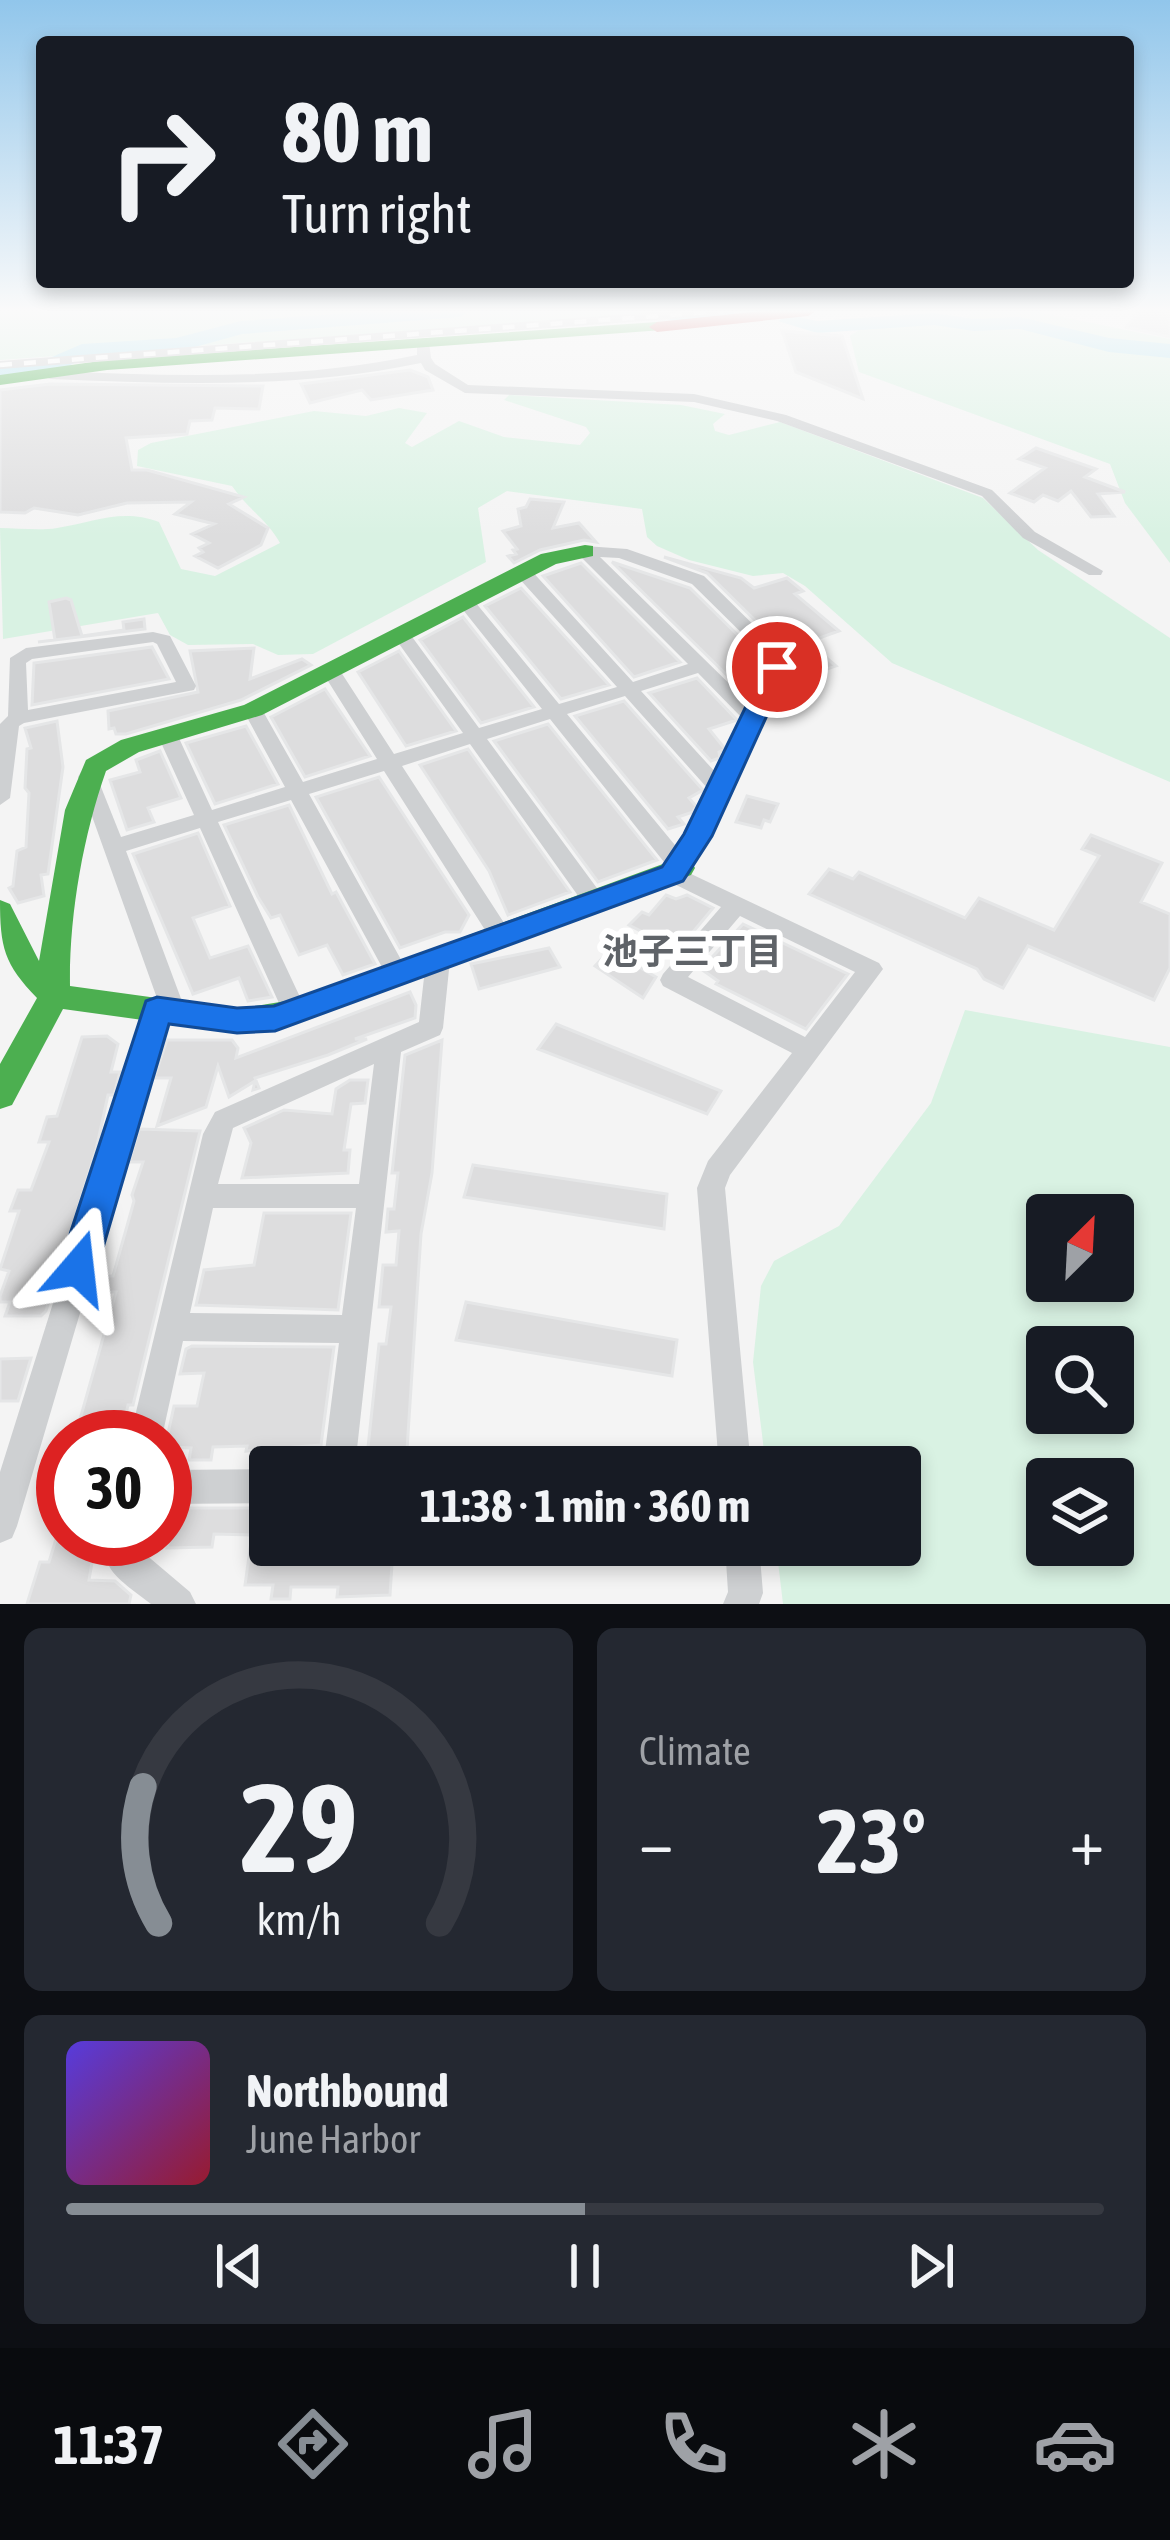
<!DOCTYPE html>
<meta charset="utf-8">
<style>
:root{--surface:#171b24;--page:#242831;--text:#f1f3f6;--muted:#9ea1a6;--line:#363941;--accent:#868d94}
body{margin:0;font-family:"Asap Condensed","Noto Sans JP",sans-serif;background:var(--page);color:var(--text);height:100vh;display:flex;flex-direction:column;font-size:45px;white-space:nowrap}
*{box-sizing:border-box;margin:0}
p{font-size:39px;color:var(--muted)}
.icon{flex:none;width:66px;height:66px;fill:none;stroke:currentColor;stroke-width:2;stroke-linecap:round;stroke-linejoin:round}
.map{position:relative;height:1604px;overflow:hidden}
.details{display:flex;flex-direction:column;gap:24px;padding:24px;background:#0d0f14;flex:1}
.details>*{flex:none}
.guide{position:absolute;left:36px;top:36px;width:1098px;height:252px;border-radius:12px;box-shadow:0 6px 18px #0003;background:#171b24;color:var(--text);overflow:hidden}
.needle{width:78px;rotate:24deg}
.controls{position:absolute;left:1026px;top:1194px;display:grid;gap:24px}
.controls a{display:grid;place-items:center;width:108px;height:108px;border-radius:12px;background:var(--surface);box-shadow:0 6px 18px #0003;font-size:60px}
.speed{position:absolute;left:36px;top:1410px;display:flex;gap:24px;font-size:60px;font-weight:700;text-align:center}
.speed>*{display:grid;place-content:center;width:156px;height:156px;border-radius:50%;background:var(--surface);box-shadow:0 6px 18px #0003;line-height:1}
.speed .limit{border:18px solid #d22;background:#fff;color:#111}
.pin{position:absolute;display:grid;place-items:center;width:102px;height:102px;color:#fff;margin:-51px;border:6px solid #fff;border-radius:50%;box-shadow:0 3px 12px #0007}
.me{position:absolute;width:132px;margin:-66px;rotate:17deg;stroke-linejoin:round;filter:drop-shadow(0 0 9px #0008)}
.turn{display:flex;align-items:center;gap:42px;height:252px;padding:0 48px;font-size:54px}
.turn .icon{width:156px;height:156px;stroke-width:2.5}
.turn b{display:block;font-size:84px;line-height:102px}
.big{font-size:90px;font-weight:700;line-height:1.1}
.details .card{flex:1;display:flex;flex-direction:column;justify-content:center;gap:18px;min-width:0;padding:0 42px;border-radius:18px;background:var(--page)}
.details .dial{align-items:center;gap:0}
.dial svg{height:312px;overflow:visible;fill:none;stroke:var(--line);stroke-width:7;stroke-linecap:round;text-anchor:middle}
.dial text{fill:var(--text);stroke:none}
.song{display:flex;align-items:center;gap:36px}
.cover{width:144px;height:144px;border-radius:18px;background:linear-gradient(135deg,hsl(250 70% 55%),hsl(350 70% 35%))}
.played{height:12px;border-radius:6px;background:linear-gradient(90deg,var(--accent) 50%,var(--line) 50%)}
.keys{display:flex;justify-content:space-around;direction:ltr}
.heat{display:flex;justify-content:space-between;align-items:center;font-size:66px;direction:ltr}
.details .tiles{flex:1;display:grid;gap:24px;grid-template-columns:1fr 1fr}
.card:last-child{grid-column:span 2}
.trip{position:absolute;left:249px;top:1446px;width:672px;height:120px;border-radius:12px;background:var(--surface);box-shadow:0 6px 18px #0003;font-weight:700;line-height:120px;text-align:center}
.dock{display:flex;height:192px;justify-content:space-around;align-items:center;background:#090b0e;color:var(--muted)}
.dock .icon{width:84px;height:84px}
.dock .active{color:var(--accent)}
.dock b{font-size:54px;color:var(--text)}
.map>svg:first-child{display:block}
.green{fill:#d9f2e3;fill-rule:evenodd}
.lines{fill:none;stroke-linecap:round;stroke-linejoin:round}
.river{fill:#aee2f0;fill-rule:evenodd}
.building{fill:#ddddde;stroke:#e5e6e7;stroke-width:3}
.street{fill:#ced0d2;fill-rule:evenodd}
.fast{fill:#4caf50;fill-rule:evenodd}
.jam{fill:#c62828;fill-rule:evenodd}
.rail-casing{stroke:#c9cacc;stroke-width:8}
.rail{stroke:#fff;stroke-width:4.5;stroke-dasharray:12;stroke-linecap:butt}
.route{fill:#1a73e8;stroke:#114b97;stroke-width:3}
.labels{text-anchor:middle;stroke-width:12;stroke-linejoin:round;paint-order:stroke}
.neighbourhood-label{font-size:36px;font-weight:bold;fill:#5f6368;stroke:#fff}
</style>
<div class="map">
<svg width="1170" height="1604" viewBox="0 0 1170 1604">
<rect width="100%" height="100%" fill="#f4f4f4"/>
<!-- green -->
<path class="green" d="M0,311H691L0,360Z
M973,311H1033L1170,339V563L1125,503L1110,464L859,372L850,336L865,326L966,319Z
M509,395L681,405L725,414L713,424L715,431L729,435L780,422L983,498L1038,550L1170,638V782L892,663L805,586L783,573L753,576L689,560L657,546L647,537L642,509L507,491L478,508L486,562L313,654L278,655L253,644L188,645L170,635L158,613L3,639L0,528C18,528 39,531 57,528C94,522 122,508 159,522L181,569L215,576L280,543C268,521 247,508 232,486L137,466L138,450L151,443L314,411L366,416L399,408L427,413L405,443L412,447L459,421L504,437L580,445L590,433L586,427L504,400Z
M965,1010L1170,1047V1604H783L776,1545H900V1467H766L753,1362L761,1286L774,1261L839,1226L931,1103ZM1047,1215H1113V1281H1047ZM1047,1347H1113V1413H1047ZM1047,1479H1113V1545H1047Z"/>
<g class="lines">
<!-- river -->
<path class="river" d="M375,311H470L460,317L242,334L177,352L86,357L59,371L0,381V367L45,360L82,344L176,338L241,321Z
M655,311H732L737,316C714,332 676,328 655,311Z
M934,313L974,319L1020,317L1109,338L1170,344V358L1109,352L1020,329L974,331L934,325L817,333L778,321L789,315L817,321Z"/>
</g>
<!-- building -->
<path class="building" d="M1139,311H1170V337L1126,327Z
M782,331L842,336L863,399L796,372Z
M410,370L428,377L433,390L371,400L362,390L310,403L301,384Z
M50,384L263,386L259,409L215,408L212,420L190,421L187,434L126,438L132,470H147L244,497L229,504L268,528L261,545L218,568L195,556L203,552L199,548L209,543L192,534L214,524L175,514L191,502L127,503L78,515L34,508L25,513L0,512V390Z
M1036,448L1096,469L1085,477L1125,492L1098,494L1114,516L1091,517L1071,491L1058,501L1043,495L1034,502L1010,493L1045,468L1019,459Z
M530,499L564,502L553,528L579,523L596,542L584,540L540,550L514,563L508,556L516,554L513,550L517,549L503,531L521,526L518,509L526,507Z
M664,557L741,578L754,588L787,578L803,591L795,594L839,631L808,642L836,666L818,672L776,634L774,639L707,573Z
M612,562L690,588L762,659L743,665L755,676L753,682L739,687Z
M581,563L680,662L634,677L543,576Z
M521,588L609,685L561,699L485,606Z
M66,598L71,600L82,636L124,630L123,622L144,619L145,629L38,642L55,640L49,602Z
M463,617L534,707L481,723L420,640Z
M152,647L169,679L32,705L34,663Z
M254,648L250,679L302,659L311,665L241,700L126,734H116L114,728L109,729L108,711L198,692L190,651Z
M399,651L456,731L406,746L358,672Z
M697,678L737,720L709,729L725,749L719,752L720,758L711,761L649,693Z
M325,689L370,756L305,777L271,717Z
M624,701L703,790L689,798L696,806L693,812L678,817L684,824L668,829L575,716Z
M57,721L63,767L48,874L41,875L44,896L18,903L9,888L13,886L17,851L26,847L29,793L25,788L27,749L31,748L25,728Z
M548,724L657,860L598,882L494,741Z
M246,726L278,784L215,804L186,743Z
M468,749L570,892L508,915L489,871L420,765Z
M160,751L181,798L148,808L154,822L127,830L110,780L140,772L136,760Z
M379,777L469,915L460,932H445L400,948L316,797Z
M747,796L778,804L770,822L764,820L761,828L736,822Z
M289,805L332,894L336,892L375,964L343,975L327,945L299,955L280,915L271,918L258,897L224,825Z
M198,833L230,906L193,918L210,958L248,946L272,997L248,1001L239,978L193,994L133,854Z
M1091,835L1162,863L1141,902L1170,914V968L1154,1000L1028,946L1003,988L984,979L977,969L809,894L829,869L853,879L859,872L965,918L979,898L1054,930L1099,856L1082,849Z
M666,895L676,899L687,895L713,908L678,950L629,925L642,912L649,915Z
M743,924L848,974L806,1029L716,984L718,981L701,969Z
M549,948L560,967L479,989L471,964Z
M610,950L656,977L643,998L595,966Z
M410,992L416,1005L415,1018L355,1039H367L328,1055L255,1078L259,1088L253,1090L255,1081L229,1097L218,1066L206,1107L157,1126L171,1078H154L167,1040H232L238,1048L236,1058Z
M556,1024L721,1091L707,1114L538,1049Z
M107,1036L118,1044L111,1072H120L114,1095H108L96,1150L46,1311L41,1316H5L10,1302H0V1296L9,1271L0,1269L19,1211H10L18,1190H31L49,1142H39L47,1117L57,1116L82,1037Z
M442,1040L432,1173L421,1234L406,1465L366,1466L379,1344H386L391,1307H379L383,1265H396L399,1231L386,1232L388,1209H394L398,1173H392L405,1055Z
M350,1080H368L365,1103L351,1104L344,1150H350L348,1173L242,1178L251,1143L244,1128L284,1110L332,1114L336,1089Z
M139,1129L200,1131L133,1405H128L121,1437H75L116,1292H95L99,1276H113L134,1201L132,1195L143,1162H129Z
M473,1165L667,1194L664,1229L464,1197Z
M264,1213H351L338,1310L196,1305L204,1270L254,1265Z
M466,1302L677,1340L672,1376L456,1340Z
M192,1346L334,1347L321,1445L246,1451L247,1446L213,1447L211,1460H189L191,1448L165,1447L174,1406H197L204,1373L180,1374L186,1349Z
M31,1358L18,1401H0V1359Z
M176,1508H270L267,1549L393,1548L390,1595L337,1597L338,1587H291L290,1599H271L273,1585H245L252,1535L214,1534L212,1547L167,1548Z
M56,1539H96L89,1580L115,1581L131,1595L129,1604H27L40,1562H49Z"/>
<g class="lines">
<!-- street -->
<path class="street" d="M423,338L429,342L431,358L435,364L468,385L694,394L786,415L992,490L1035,532L1103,571L1101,575H1089L1023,538L982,496L777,421L694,402L465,393L425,370L421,363C297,389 176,384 50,379L43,375L50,371C174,376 295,381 417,355V342Z
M585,546L627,549L704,576L786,657L764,719L689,873L879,963L883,969L730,1175L725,1188L751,1467H719L697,1188L708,1161L792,1053L663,986L660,980L663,974L721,907L664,879L661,874L668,867L550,719L487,739L602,895L605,901L602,907H586L470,744L402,766L508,929L512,935L508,941H492L384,771L309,794L409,974L405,980L397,983L389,980L291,800L218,822L307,1012L304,1019L295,1022L286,1019L283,1012L200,828L126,851L186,1012L183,1019H167L17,1526L12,1538L0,1543V1472L145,1010L148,1003L158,1001L78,777L81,772H95L121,837L194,815L158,736L161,732H175L178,736L212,810L285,787L243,710L246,706H260L303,782L377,759L321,670L330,664L337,666L394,754L463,733L392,634L401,629L407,630L479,728L542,709L456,601L465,596L471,597L559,704L617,687L517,576L515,572L523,567L529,568L633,682L688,664L579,555V547ZM600,557L619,558L692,584L767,658L750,704ZM698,673L744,720L717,774L641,691ZM625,696L709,790L679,850L567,714ZM740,916L855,972L805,1037L688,977Z
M153,632L170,636L196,686L194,690L24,723L19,726L10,798L0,805V724L8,716L10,658L26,648ZM153,642L157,644L176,682L28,710L26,663L32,659Z
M438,951L446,954L450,960L443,1028L440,1035L401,1052L355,1467H323L339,1343L183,1341L162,1437H130L203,1134L215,1112L419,1022L426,960L430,954ZM374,1064L359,1184H218L233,1128ZM213,1208H356L342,1315L190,1313Z
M270,1469V1503L165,1504V1470Z
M106,1539H140L138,1548L190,1592L196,1604H151C128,1585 98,1571 106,1539Z
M725,1545H759L763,1593L759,1604H723L728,1592Z"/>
<!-- fast -->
<path class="fast" d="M657,322L665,327L663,330L107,370L0,385V375L107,360Z
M585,545L593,546V556L556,564L262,715L139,752L106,771C83,836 69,916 70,986L237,1009L292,1000L671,861H691L695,868L691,875L295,1024L237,1033L63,1009L12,1105L0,1109V1064L37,998C4,964 0,947 0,900L10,904L39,961L65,810L86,760L121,740L244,705L541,554Z"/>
<!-- jam -->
<path class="jam" d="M761,311H816L808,316L657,332L649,327L657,322Z"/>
<!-- rail casing -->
<g class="rail-casing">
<path id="rail" d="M0,365L724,311"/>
</g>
<!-- rail -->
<use href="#rail" class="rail"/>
</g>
<!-- sky -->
<linearGradient id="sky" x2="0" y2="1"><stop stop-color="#91c6eb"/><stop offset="0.58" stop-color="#fafafa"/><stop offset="1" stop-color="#fafafa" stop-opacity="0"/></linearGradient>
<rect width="1170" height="536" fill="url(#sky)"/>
<!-- route -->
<path class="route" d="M777,660L789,667L712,836L683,881L275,1031L237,1033L169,1024L97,1268L92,1280L78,1285L65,1280L59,1268L146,1001L157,997L237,1008L274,1006L662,867L684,834L765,667Z"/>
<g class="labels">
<!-- neighbourhood labels -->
<g class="neighbourhood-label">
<text x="692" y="964">池子三丁目</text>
</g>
</g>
</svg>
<div class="controls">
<a><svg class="needle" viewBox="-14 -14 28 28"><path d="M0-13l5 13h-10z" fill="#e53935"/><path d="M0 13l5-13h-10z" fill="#9ea1a6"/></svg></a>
<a><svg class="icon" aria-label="search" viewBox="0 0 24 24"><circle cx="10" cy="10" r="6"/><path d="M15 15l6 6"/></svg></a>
<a><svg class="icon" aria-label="layers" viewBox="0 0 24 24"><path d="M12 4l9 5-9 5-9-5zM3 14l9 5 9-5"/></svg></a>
</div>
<div class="speed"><div class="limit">30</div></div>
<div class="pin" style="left:777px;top:667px;background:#d93025"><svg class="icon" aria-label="arrive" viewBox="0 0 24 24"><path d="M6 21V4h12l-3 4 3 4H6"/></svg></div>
<svg class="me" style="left:78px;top:1268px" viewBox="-20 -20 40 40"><path d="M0-17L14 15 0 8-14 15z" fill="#1a73e8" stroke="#fff" stroke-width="4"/></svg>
<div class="trip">11:38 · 1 min · 360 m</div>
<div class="guide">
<div class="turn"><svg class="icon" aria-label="right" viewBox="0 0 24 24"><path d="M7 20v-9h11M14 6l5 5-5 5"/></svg><div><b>80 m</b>Turn right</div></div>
</div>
</div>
<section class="details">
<div class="tiles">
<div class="card dial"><svg viewBox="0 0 100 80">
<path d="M14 69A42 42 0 1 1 86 69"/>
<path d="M14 69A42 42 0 0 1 10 34" stroke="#868d94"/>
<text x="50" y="56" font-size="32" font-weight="700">29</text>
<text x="50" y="72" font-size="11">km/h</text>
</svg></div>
<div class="card"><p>Climate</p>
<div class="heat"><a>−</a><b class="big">23°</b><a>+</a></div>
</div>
<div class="card">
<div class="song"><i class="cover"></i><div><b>Northbound</b><p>June Harbor</p></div></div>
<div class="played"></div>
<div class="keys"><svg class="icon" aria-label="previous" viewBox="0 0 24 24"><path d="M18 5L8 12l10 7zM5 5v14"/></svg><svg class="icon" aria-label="pause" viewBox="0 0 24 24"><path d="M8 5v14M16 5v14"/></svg><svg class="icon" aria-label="next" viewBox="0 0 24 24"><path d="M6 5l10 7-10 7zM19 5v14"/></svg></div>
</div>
</div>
</section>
<nav class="dock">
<b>11:37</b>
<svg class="icon active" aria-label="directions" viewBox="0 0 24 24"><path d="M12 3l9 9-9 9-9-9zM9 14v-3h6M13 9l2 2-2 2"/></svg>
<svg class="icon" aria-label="music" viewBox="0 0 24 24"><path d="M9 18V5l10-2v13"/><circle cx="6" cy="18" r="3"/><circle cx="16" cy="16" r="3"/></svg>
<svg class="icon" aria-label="phone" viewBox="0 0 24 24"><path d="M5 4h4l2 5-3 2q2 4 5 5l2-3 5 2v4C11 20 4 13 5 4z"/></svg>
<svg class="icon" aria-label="climate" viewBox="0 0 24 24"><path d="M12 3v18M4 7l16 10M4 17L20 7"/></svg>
<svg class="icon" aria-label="car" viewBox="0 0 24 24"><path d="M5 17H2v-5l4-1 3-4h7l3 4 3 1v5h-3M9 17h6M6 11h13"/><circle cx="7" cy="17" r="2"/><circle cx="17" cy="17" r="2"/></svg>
</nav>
